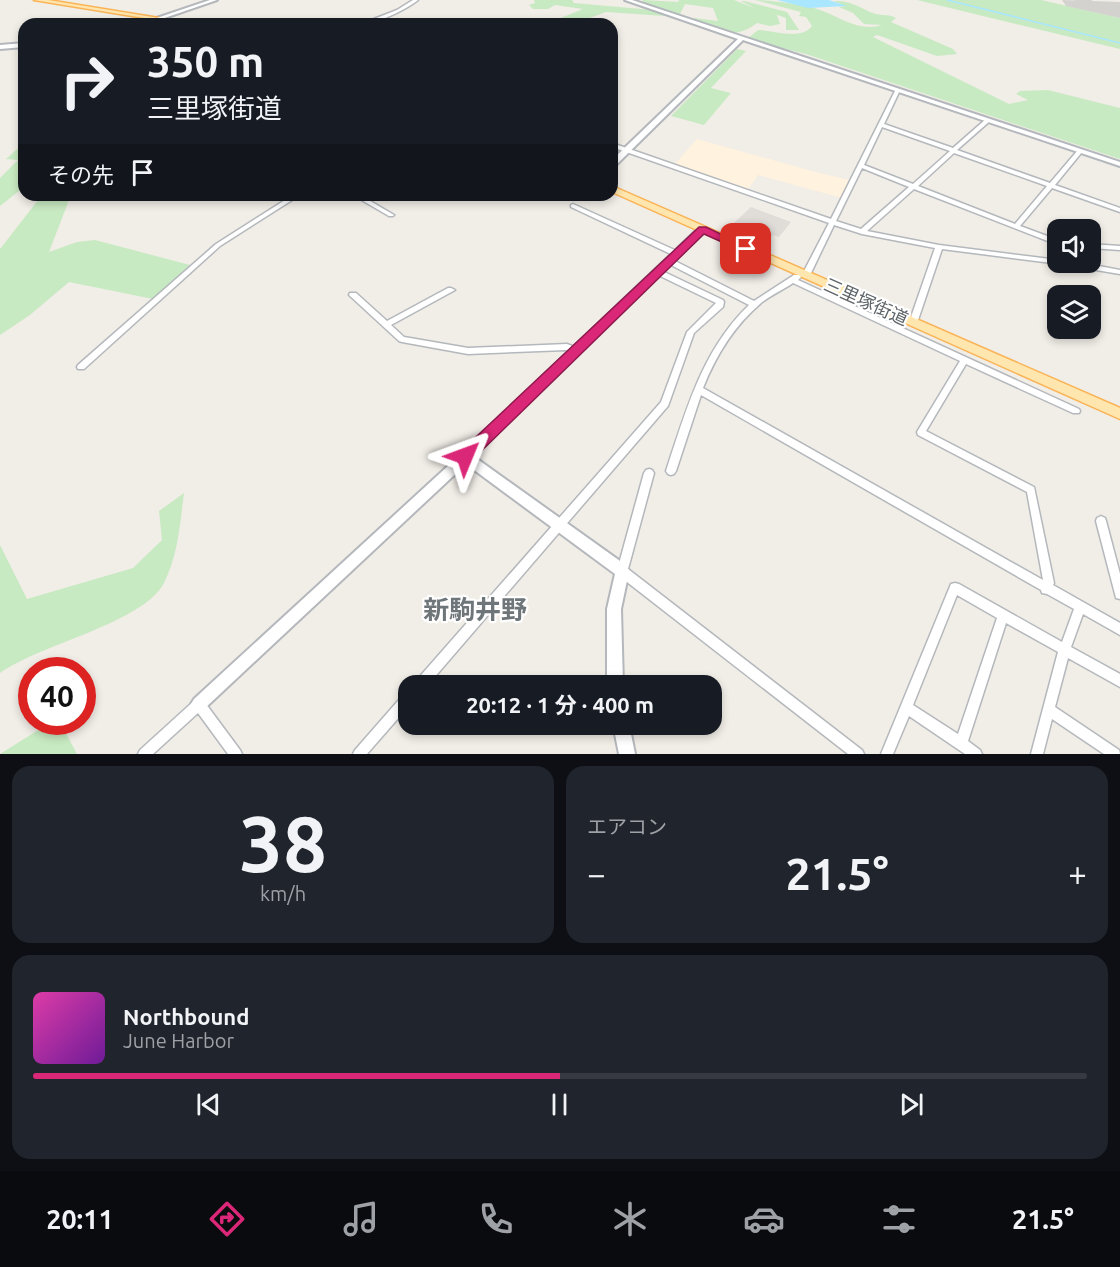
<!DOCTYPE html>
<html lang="ja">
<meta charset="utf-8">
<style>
:root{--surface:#171b24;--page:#20242c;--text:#f1f3f6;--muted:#9ea1a6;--line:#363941;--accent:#db2777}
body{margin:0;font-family:Ubuntu,"Noto Sans JP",sans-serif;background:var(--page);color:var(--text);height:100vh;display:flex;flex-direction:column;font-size:22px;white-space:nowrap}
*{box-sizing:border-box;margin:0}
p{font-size:20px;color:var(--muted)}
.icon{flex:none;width:33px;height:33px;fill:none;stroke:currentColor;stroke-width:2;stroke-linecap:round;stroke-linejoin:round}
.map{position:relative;height:754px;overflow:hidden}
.drawer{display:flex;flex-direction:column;gap:12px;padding:12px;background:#0d0f14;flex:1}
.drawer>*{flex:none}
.guide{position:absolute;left:18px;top:18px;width:600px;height:183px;border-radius:18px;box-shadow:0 3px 9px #0003;background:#171b24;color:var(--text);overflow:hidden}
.controls{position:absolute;left:1047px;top:219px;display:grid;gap:12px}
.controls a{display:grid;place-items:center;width:54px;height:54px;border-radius:12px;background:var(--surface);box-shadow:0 3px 9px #0003;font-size:30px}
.speed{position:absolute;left:18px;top:657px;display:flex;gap:12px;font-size:30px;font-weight:700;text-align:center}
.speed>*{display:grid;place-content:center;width:78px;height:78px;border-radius:50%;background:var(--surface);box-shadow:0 3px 9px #0003;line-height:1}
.speed .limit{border:9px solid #d22;background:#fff;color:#111}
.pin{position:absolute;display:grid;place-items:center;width:51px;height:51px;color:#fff;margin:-26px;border-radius:12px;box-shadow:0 3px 9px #0006}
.me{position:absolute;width:66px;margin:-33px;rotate:46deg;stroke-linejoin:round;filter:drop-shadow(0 0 4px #0008)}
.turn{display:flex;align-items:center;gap:21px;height:126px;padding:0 30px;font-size:27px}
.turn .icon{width:78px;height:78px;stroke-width:2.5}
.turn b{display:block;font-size:42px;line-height:51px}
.then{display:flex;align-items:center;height:57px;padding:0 30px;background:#0003;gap:12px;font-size:22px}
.big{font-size:45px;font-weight:700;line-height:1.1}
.drawer .card{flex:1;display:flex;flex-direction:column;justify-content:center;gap:9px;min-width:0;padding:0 21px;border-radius:18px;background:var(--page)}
.drawer .dial{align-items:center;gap:0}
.dial b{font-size:78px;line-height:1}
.song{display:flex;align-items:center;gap:18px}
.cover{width:72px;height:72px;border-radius:9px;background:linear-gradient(135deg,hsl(320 70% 55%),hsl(280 70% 35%))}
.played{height:6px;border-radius:3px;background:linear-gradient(90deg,var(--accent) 50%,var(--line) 50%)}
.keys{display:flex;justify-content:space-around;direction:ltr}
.heat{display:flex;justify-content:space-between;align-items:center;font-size:33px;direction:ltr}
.drawer .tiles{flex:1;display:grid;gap:12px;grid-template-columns:1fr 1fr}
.card:last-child{grid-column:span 2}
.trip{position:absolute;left:398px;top:675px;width:324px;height:60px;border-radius:18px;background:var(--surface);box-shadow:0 3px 9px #0003;font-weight:700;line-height:60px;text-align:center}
.dock{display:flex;height:96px;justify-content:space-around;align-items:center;background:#090b0e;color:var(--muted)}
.dock .icon{width:42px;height:42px}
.dock .current{color:var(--accent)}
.dock b{font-size:27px;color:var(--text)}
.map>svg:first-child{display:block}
.commercial{fill:#fff2de}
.industrial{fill:#e0ddd9}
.green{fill:#c8eac2}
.water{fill:#a9e6ff}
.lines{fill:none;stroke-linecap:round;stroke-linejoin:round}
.stream{stroke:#a9e6ff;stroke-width:1.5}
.taxiway{fill:#d3d2cf;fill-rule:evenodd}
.runway{fill:#d3d2cf;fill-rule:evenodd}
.minor-casing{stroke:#b4b8bc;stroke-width:3}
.tertiary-casing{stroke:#b4b8bc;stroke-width:4}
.primary-casing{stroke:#fab457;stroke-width:3}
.minor{fill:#fff;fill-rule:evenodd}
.tertiary{fill:#fff;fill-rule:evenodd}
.primary{fill:#ffe6ae;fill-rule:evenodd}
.route{fill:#db2777;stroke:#8e194d;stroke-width:1.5}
.labels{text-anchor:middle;stroke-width:4.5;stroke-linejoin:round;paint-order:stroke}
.street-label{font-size:18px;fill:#5e6468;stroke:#fff}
.near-quarter-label{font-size:26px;font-weight:bold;fill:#6f767a;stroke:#fff}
</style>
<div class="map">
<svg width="1120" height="754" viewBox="0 0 1120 754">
<rect width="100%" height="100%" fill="#f1ede7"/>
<!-- commercial -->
<path class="commercial" d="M697,139L819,173L850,180L842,198L758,175L747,191L674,165Z"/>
<!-- industrial -->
<path class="industrial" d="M751,207L791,222L779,237L773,235L757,250L722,234Z"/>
<!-- green -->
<path class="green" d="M534,0H572L574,3L653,10L665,16L606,12L573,24H546L583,9L555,5L548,9H533L529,5L535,3Z
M643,0L678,2L679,0H734L754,8L741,1H744L787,12L799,30H786V18L758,8L777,15L780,24L770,26L757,23C733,41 719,30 693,21L694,18L718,21L713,8L685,4L679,16L642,4Z
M755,0C769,0 808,5 820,10C842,18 859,32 882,25L864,24L853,13L839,7L845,6L834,1C853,0 860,9 876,14C884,16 889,14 896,18L891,22L953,49L957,54L937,56L877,35L873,37L1009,104L1028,100L1016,94L1020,91L1048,90L1120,108V159L806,54L750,40L747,39L758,30C773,30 801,41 812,26L806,17L799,16L801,12Z
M917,0H1041L1120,18V49Z
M737,49L746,51L711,88L731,93L704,125L671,116Z
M24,143V187L0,206V178L18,160L6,159Z
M42,195H71L49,252L77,242L95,240L190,265L153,299L69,282L30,315L0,335V249Z
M184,493C180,524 178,555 164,583C143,623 41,644 0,673V545L27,599L133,568L162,540L159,511Z
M51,722H60L77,754H0Z"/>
<!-- water -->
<path class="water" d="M777,0H829L847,6L808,8Z"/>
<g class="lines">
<!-- stream -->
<path class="stream" d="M947,0L1120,43"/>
<!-- taxiway -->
<path class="taxiway" d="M1073,0H1091L1099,4L1094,7Z"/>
<!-- runway -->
<path class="runway" d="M1062,0L1120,2V18L1066,6Z"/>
<!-- minor casing -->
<g class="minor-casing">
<path id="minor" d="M413,0H418C405,10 377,24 361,24L397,10Z
M896,89L900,90L884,124L953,148L986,119H990V121L957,150L1050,183L1078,150H1082V152L1055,185L1120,208V212L1052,188L1020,226L1058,240V245L914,189L867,231L939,245L1058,260V262H1078L1120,270V274L1060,264L942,249L917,323L913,326L909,323L935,248L862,234L834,225L810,275L808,277H804L802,275L829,223L612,147V143L831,219ZM882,127L950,151L913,184L864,165ZM954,153L1047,186L1015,224L918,186ZM862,168L909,187L861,229L836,221Z
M293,195H300L220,246L84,369H78L77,367L78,365L216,244Z
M353,195H360L394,215L393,216H389Z
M573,204L679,252L680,254L679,256H675L571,207V205Z
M1090,244L1120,246V250L1090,248Z
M667,259H671L754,301L794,275H800L801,277L798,280L1079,409L1080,411L1079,413H1073L966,364L926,431L1034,487L1054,583L1053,585L1120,623V635L1083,614L1071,647L1120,674V687L1068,658L1055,707L1119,750L1120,754H1104L1052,719L1043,754H1031L1058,652L1006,623L968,741L980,750L982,754H965L909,716L893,754H881L951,584L955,583L959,584L1062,642L1074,609L1047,594L1042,593L1041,590L701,395L676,471L674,474L671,475L668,474L666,471C686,411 702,350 749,305L667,263ZM793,283L960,361L917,432L918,435L1027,492L1043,580L703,388C716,355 734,326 761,303C771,295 783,290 793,283ZM957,595L997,618L958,734L913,705Z
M656,270H660L723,300L724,302L723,307L694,333L668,406L427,686H413L415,682L661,402L687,332L716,303L656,274Z
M448,288H451L455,290L391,325L404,337L468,348L567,344L577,348L578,350L574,353L566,350L468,354L402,342L399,341L349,295L350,293H356L387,321Z
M649,469L652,470L654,473L628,569L862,750L864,754H848L618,575L617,571L644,473L646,470Z
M1101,516L1105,518L1106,521L1120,574V599L1116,598L1115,594L1096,521L1097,518Z
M408,692V707L367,754H353L355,750L404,694Z
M199,698L203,700L240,750L242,754H228L198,713L153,754H138L140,750L195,700Z"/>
</g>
<!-- tertiary casing -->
<g class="tertiary-casing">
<path id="tertiary" d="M210,0H217L147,24H139Z
M625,0H632L1120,162V166L743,40L615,166H612V160L738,39Z
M24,43V47L0,49V45Z
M700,227H703L707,229L473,456L627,566L629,571L621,609L623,686H607V609L615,574L466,464L204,709L199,712L194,709L191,704L194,699L461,454Z
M613,724H629L635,754H619Z"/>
</g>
<!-- primary casing -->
<g class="primary-casing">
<path id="primary" d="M34,0H48L196,24H181Z
M612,186L1120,408V419L612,192Z"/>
</g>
<!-- minor -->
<use href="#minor" class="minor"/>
<!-- tertiary -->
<use href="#tertiary" class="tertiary"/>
<!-- primary -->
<use href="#primary" class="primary"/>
</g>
<!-- route -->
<path class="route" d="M699,227H706L752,249L742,251L704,234L471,461H460L458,456L460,452Z"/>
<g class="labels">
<!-- street labels -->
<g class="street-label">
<text transform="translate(866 302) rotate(24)" y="6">三里塚街道</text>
</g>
<!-- near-quarter labels -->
<g class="near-quarter-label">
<text x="475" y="619">新駒井野</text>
</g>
</g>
</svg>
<div class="controls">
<a><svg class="icon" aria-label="sound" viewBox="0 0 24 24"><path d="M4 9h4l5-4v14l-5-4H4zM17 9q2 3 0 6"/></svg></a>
<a><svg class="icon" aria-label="layers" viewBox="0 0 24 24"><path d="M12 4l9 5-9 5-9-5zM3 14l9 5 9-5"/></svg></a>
</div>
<div class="speed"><div class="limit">40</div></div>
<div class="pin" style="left:746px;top:249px;background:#d93025"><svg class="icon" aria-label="arrive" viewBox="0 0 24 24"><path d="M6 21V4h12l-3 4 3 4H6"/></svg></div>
<svg class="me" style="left:465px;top:456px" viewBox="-20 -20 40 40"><path d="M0-17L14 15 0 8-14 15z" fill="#db2777" stroke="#fff" stroke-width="4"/></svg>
<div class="trip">20:12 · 1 分 · 400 m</div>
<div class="guide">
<div class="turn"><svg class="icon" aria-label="right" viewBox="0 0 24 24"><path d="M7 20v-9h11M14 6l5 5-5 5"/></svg><div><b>350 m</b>三里塚街道</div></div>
<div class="then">その先<svg class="icon" aria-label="arrive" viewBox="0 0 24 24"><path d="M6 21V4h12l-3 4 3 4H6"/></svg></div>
</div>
</div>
<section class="drawer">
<div class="tiles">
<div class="card dial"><b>38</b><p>km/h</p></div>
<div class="card"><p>エアコン</p>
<div class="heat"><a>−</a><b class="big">21.5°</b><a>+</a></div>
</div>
<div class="card">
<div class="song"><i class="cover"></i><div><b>Northbound</b><p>June Harbor</p></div></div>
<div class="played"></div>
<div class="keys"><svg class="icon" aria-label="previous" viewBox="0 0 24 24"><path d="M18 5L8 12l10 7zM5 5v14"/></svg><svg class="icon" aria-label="pause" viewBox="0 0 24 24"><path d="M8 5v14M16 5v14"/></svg><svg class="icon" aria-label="next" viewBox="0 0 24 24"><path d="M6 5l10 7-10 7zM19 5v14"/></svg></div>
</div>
</div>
</section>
<nav class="dock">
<b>20:11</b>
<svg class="icon current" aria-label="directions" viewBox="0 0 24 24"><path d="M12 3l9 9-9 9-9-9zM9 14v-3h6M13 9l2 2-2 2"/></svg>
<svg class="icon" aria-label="music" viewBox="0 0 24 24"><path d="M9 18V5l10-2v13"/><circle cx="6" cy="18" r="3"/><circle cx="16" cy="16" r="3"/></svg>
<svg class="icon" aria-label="phone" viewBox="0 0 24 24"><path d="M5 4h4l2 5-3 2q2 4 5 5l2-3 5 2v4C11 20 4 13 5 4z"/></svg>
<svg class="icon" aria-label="climate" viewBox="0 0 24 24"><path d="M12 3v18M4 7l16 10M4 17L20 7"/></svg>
<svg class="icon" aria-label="car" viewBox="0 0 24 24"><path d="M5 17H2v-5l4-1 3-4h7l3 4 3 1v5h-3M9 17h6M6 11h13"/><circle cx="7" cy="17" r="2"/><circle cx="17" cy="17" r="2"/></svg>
<svg class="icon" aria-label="filters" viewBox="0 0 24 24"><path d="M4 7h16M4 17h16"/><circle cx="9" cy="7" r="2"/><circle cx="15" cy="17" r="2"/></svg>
<b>21.5°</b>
</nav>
